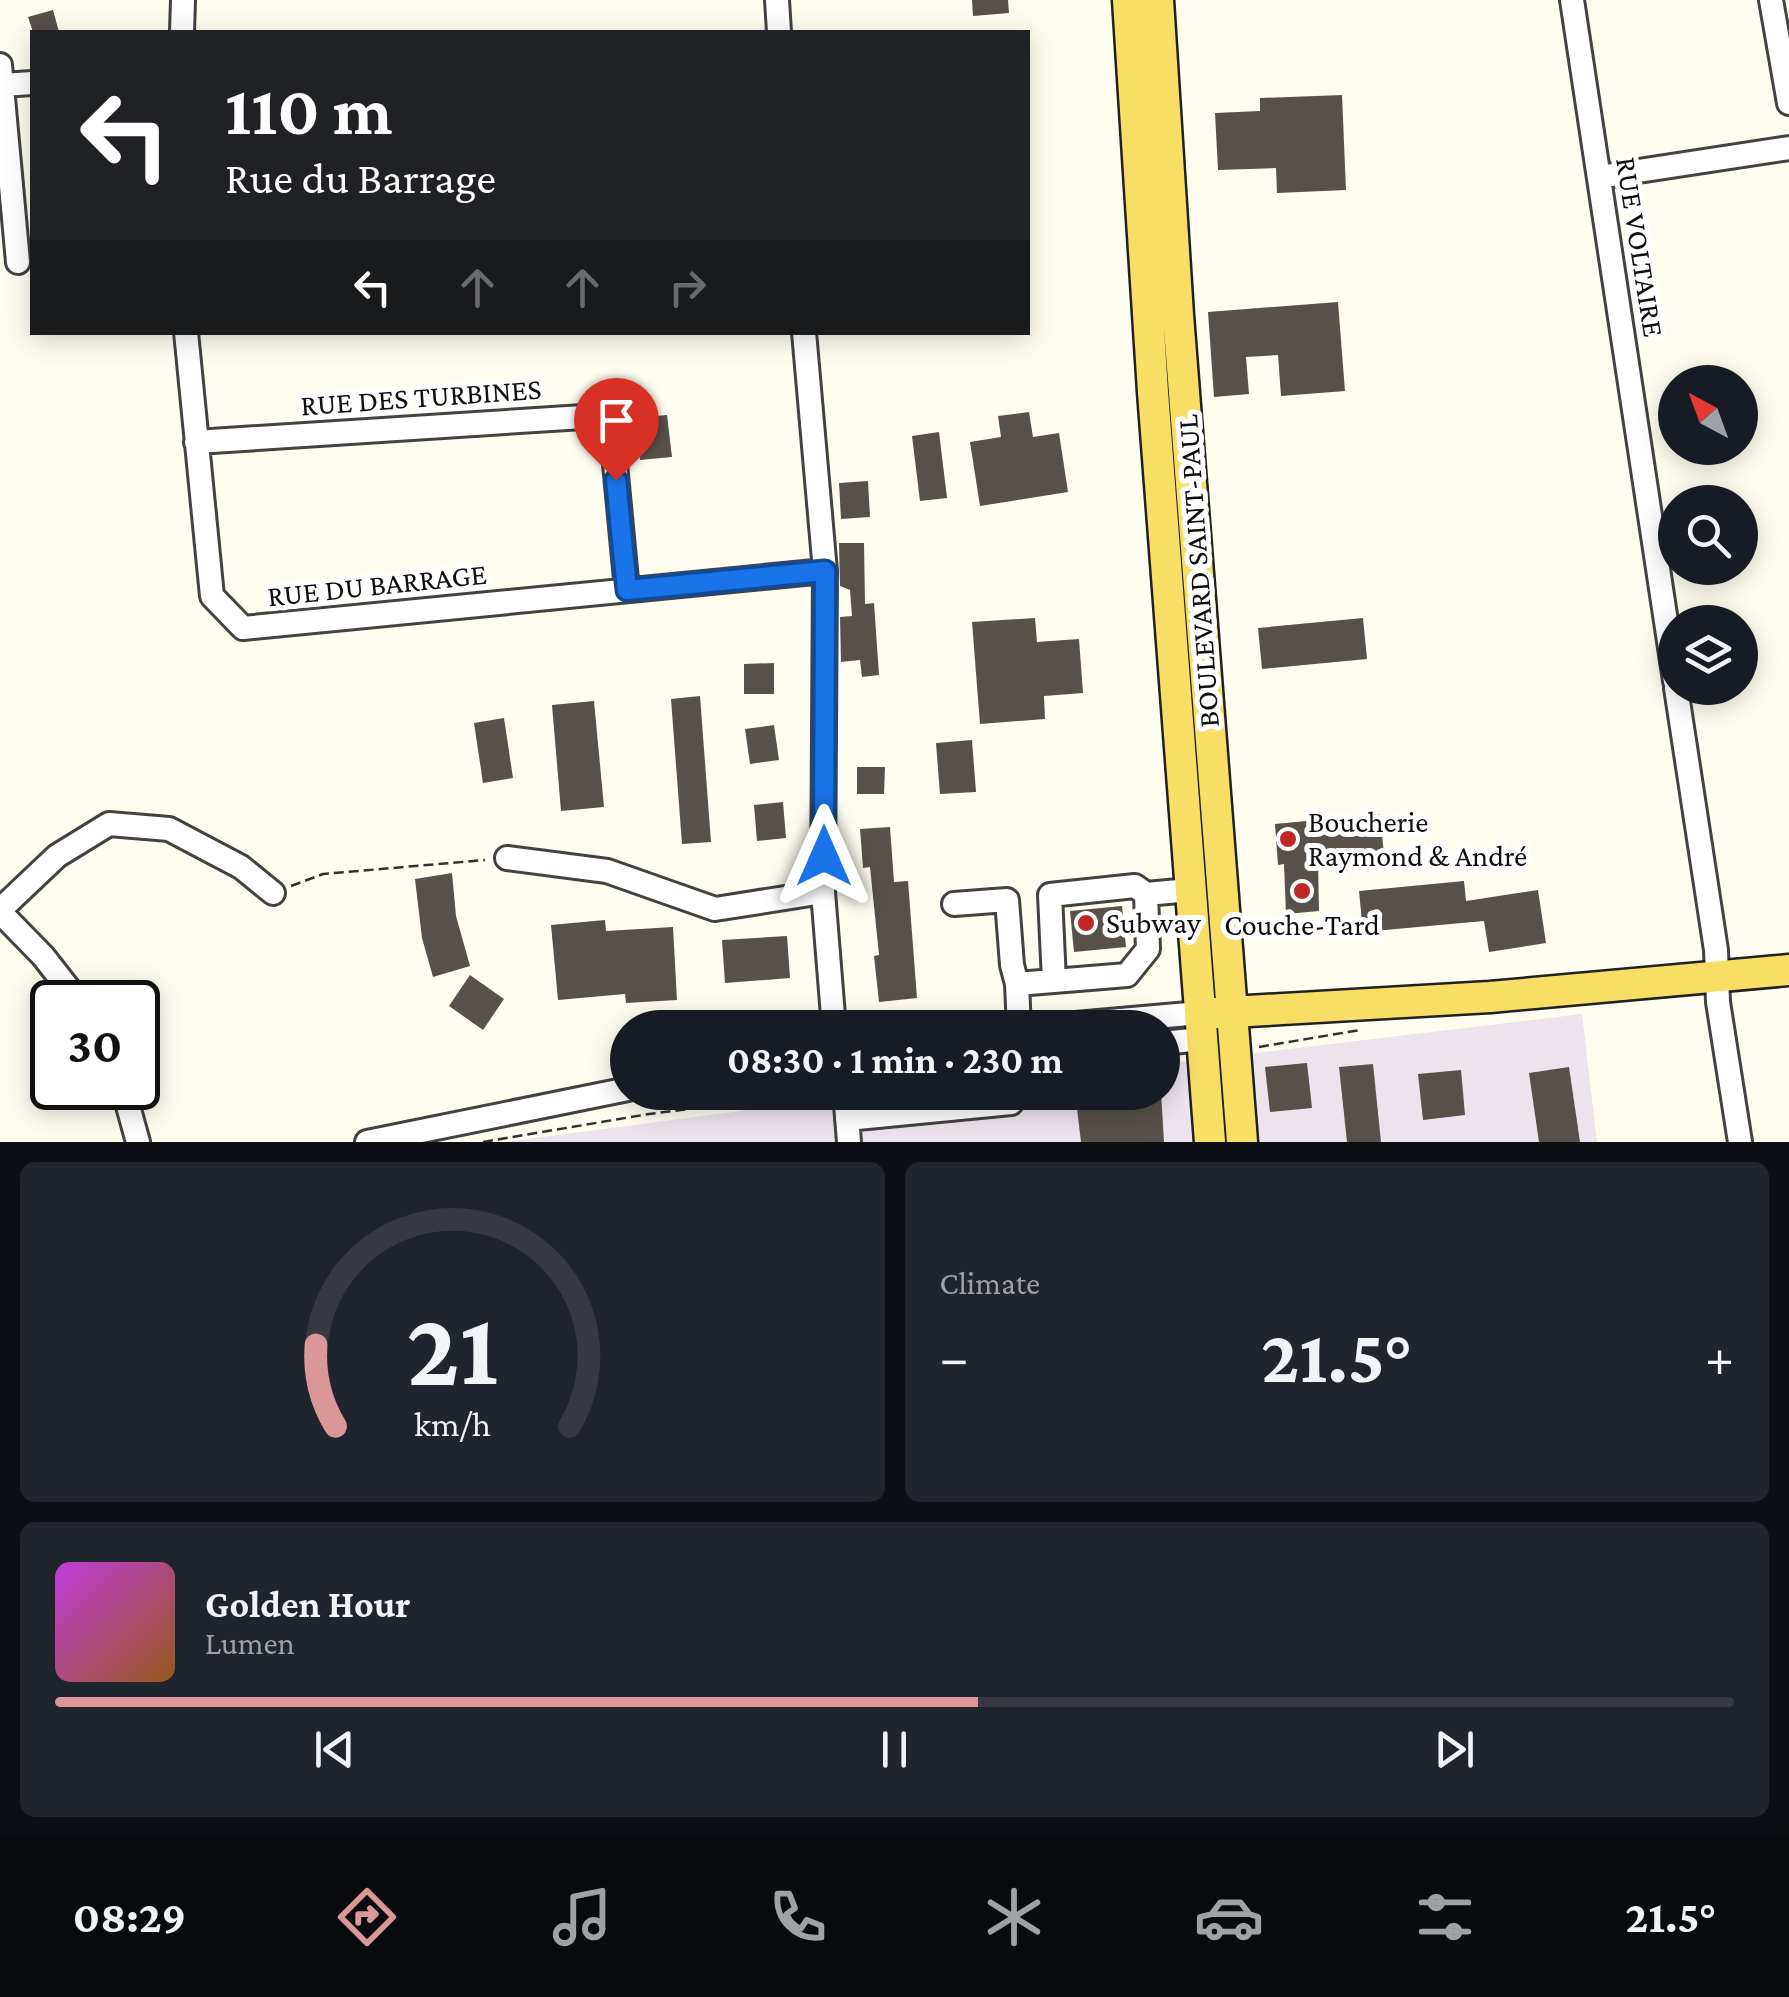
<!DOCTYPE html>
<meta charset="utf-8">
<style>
:root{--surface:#171b24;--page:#20242c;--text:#f1f3f6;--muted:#9ea1a6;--line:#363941;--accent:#db9798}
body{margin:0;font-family:"Crimson Pro",serif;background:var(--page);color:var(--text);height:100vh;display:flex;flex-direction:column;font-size:38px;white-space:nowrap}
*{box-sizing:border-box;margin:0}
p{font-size:32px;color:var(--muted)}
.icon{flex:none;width:55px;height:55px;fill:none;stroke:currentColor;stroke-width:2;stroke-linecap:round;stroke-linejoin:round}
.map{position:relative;height:1142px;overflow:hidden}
.drawer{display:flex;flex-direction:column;gap:20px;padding:20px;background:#0d0f14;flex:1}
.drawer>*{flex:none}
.top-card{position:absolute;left:30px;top:30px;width:1000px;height:305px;border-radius:0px;box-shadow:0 5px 25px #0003;background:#202124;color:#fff;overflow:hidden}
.needle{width:65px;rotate:319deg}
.tools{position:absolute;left:1658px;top:365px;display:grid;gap:20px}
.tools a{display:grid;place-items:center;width:100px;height:100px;border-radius:50%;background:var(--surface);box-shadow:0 5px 25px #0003;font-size:50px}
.speed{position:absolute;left:30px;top:980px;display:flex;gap:20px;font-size:50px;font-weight:700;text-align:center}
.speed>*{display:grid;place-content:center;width:130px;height:130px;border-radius:50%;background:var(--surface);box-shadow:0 5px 25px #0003;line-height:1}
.speed .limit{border:5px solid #111;border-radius:15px;background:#fff;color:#111}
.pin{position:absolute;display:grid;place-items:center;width:85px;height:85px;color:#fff;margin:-102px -42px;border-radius:50% 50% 50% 0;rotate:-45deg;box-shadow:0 0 10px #0007}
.pin .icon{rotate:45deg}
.me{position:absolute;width:110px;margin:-55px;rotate:0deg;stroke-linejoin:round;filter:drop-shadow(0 0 8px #0008)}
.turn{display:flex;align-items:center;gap:35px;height:210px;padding:0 30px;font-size:45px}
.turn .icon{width:130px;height:130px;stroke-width:2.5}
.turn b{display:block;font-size:70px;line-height:85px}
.lanes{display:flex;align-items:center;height:95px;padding:0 30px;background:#0003;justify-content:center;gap:50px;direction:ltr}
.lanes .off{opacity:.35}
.big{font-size:75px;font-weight:700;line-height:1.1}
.drawer .tile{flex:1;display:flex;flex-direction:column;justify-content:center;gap:15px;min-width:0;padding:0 35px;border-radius:15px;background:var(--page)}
.drawer .dial{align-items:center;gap:0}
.dial svg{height:260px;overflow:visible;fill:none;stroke:var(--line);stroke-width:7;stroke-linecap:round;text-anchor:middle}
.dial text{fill:var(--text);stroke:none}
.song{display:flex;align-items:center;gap:30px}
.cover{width:120px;height:120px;border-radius:15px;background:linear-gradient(135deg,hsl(290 70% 55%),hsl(30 70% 35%))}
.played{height:10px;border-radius:5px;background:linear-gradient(90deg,var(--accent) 55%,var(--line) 55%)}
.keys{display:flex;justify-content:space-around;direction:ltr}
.heat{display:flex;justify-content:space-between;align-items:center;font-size:55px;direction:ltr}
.drawer .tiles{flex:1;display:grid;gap:20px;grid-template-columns:1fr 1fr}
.tile:last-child{grid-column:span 2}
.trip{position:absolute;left:610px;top:1010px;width:570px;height:100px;border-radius:50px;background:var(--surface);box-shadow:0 5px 25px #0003;font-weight:700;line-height:100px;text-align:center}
.menu{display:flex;height:160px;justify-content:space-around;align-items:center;background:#090b0e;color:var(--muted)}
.menu .icon{width:70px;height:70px}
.menu .on{color:var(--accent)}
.menu b{font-size:45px;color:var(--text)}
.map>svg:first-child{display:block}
.industrial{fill:#ede3ed}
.building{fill:#57504b}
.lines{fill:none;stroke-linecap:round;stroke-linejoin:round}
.minor-casing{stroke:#424242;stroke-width:28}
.major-casing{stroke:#202020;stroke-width:35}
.path{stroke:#313131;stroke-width:2.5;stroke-dasharray:10 5;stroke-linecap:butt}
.minor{stroke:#fff;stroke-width:22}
.major{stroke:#f9de66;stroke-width:30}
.route-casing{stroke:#114b97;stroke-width:25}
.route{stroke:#1a73e8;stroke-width:18}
.poi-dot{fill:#c02625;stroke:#fff;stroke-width:4}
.labels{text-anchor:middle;stroke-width:10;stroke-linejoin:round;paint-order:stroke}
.street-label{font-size:30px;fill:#0f0f0f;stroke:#fff}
.poi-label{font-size:30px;fill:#0f0f0f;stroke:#fff;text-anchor:start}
</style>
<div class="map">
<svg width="1789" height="1142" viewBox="0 0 1789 1142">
<rect width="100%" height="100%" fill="#fffdf0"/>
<!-- industrial -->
<path class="industrial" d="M1582,1014L1597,1142H504L880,1093L1162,1092L1163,1064Z"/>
<!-- building -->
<path class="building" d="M972,0H1008L1009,13L973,16Z
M53,10L59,32H33L28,17Z
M1342,95L1346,190L1277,193L1276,168L1218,170L1215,113L1260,111V98Z
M1338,302L1345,391L1281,396L1278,355L1246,357L1249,394L1214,397L1208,312Z
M1029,412L1033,437L1059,433L1068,492L980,506L970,442L1001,437L998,416Z
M667,415L672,457L640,460L636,418Z
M939,432L947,498L920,501L912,436Z
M868,481L870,517L841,519L839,483Z
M839,543H864L865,604L874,603L879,675L862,677L860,660L841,662L840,617L852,616L850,590L840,586Z
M1035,618L1037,642L1079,639L1083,693L1044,696L1045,719L980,724L972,622Z
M1363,618L1367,659L1262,669L1258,628Z
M774,663V694H744V664Z
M700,696L711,842L682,844L671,699Z
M594,701L604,807L561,811L552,705Z
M504,718L513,778L483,783L474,723Z
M774,725L779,760L750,764L745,729Z
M972,740L976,792L940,794L936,743Z
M857,767H885L884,794H857Z
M783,802L786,838L757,841L754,805Z
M1380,814L1384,855L1318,861L1319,911L1286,914L1284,864L1278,865L1275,824Z
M890,827L894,882L908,881L917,998L879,1002L874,956L879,955L870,867L863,868L860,829Z
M452,873L456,916L470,966L433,977L422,938L415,879Z
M1464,881L1466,901L1538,890L1546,943L1489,952L1484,921L1363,932L1359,891Z
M1122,906L1126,947L1074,952L1070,911Z
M605,920L606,931L673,927L677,1000L626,1003L625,994L558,1000L551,925Z
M787,936L790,978L725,983L722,940Z
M470,975L504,999L483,1030L449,1006Z
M1307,1063L1312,1108L1270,1112L1265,1067Z
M1373,1064L1381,1142H1347L1339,1067Z
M1569,1067L1580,1142H1539L1529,1073Z
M1461,1070L1465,1115L1423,1120L1418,1074Z
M1075,1092H1161L1164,1142H1081Z"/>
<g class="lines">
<!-- minor casing -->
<g class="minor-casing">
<path id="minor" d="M777,0L779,32
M1572,0L1675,681
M1771,0L1789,103
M182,32L183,0
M0,65L18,262
M3,85L32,83
M1599,177L1789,148
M186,332L212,596L243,628L825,571
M804,332L825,571L823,892L834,1028
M196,442L583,417L613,443L627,590
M1676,688L1716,950L1718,1002L1740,1142
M507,858L607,871L715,909L823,892
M954,904L1007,900L1012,965L1017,984
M0,910L57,856L109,824L169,829L241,867L273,893
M0,912L43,956L79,1002
M1054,981L1050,895L1135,886L1146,894
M1019,1028L1017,984L1127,975L1148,949L1146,894L1190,890
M1030,1028L1200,1013
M1162,1043L1202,1039
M123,1088L138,1142
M845,1092L849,1142
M847,1119L1011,1103L1010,1092
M367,1142L628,1089"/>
</g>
<!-- major casing -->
<g class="major-casing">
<path id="major" d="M1128,0L1153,392L1210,1142
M1158,0L1178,315L1242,1142
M1214,1013L1490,997L1789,970"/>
</g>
<!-- path -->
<path class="path" d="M291,886L323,874L485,860
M1259,1047L1360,1030
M483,1142L649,1114L823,1092"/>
<!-- minor -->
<use href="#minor" class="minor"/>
<!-- major -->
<use href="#major" class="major"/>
</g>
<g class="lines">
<!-- route casing -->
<g class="route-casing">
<path id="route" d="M616,480L627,590L825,571L824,856"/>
</g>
<!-- route -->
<use href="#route" class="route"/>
</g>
<!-- markers -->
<g class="poi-dot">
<circle cx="1288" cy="839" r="10"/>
<circle cx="1302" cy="891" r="10"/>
<circle cx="1086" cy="923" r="10"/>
</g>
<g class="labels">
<!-- street labels -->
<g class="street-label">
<text transform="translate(1640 247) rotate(81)" y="10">RUE VOLTAIRE</text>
<text transform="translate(421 397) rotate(-4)" y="10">RUE DES TURBINES</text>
<text transform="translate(1198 571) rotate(-94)" y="10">BOULEVARD SAINT-PAUL</text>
<text transform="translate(377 585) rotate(-6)" y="10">RUE DU BARRAGE</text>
</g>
<!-- poi labels -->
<g class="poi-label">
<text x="1308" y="832">Boucherie<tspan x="1308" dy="34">Raymond &amp; André</tspan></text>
<text x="1106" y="933">Subway</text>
<text x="1302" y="935" text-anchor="middle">Couche-Tard</text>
</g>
</g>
</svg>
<div class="tools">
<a><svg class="needle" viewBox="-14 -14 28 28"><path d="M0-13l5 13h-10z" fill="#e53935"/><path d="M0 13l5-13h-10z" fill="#9ea1a6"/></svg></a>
<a><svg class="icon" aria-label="search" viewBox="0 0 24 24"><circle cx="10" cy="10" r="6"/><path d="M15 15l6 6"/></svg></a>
<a><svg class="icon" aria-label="layers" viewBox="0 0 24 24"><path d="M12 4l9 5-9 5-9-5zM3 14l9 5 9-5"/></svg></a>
</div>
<div class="speed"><div class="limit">30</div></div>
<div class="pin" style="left:616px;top:480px;background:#d93025"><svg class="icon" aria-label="arrive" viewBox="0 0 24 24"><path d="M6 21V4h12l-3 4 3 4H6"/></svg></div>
<svg class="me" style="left:824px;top:856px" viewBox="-20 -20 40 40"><path d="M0-17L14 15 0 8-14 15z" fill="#1a73e8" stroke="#fff" stroke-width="4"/></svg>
<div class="trip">08:30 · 1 min · 230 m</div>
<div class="top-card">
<div class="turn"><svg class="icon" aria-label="left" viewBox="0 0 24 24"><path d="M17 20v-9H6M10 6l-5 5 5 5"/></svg><div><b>110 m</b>Rue du Barrage</div></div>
<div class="lanes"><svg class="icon" aria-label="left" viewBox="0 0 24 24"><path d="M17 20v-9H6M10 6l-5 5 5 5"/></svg><svg class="icon off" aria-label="ahead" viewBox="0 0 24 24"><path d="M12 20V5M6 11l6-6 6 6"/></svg><svg class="icon off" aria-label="ahead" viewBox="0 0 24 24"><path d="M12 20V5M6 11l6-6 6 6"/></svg><svg class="icon off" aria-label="right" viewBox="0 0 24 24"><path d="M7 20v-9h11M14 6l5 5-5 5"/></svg></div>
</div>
</div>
<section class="drawer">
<div class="tiles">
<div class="tile dial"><svg viewBox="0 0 100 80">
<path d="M14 69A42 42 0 1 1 86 69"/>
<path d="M14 69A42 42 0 0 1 8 44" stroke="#db9798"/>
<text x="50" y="56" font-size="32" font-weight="700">21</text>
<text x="50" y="72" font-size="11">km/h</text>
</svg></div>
<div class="tile"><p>Climate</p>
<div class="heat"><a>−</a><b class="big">21.5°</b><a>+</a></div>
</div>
<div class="tile">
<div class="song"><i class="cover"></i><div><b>Golden Hour</b><p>Lumen</p></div></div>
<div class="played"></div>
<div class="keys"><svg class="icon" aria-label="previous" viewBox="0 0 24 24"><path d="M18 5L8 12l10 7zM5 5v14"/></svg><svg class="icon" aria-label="pause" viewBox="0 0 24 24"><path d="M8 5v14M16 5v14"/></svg><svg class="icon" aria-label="next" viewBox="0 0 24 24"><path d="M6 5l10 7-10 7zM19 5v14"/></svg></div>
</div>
</div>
</section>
<nav class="menu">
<b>08:29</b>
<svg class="icon on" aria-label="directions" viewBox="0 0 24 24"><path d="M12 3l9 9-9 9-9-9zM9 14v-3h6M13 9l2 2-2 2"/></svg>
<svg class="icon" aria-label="music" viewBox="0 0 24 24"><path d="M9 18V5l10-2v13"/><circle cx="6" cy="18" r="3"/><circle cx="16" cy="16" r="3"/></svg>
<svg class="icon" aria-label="phone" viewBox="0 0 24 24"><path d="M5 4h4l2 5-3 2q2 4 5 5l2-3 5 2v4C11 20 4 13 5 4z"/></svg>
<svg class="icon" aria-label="climate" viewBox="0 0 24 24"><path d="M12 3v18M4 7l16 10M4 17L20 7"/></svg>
<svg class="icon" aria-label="car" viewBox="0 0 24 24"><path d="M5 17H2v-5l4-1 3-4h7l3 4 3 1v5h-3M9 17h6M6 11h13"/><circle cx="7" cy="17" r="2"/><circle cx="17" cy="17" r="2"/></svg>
<svg class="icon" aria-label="filters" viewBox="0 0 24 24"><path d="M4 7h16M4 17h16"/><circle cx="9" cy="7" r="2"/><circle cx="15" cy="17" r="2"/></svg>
<b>21.5°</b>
</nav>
